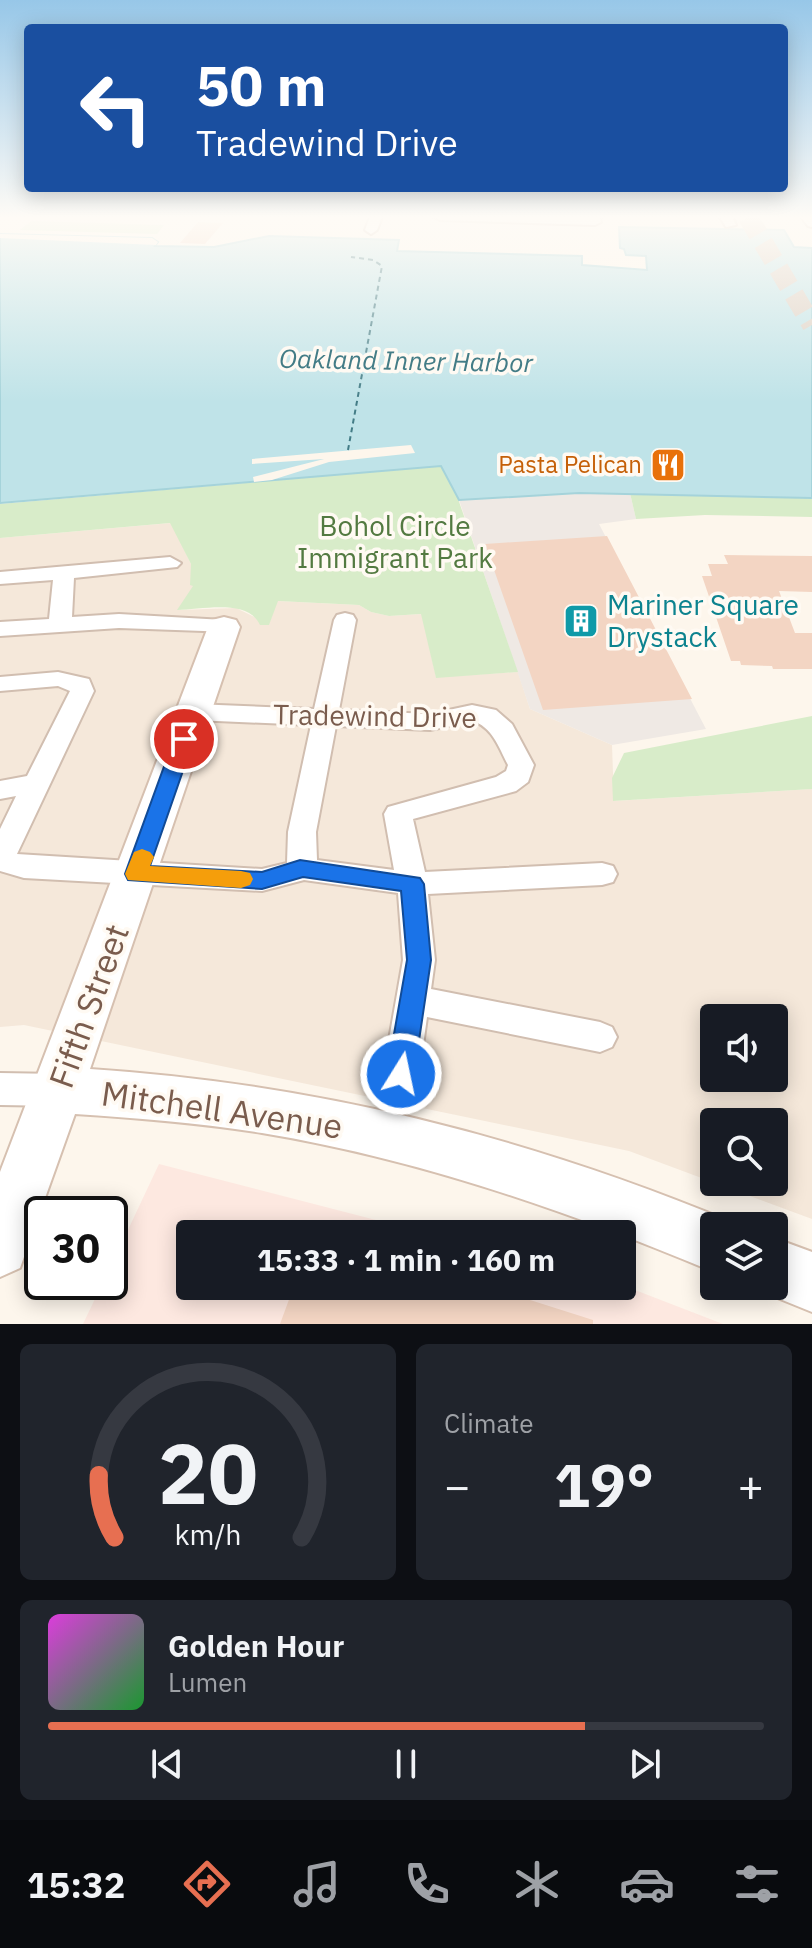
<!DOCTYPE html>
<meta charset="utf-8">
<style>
:root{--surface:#171b24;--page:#20242c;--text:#f1f3f6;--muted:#9ea1a6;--line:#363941;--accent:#e76f51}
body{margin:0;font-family:"IBM Plex Sans",sans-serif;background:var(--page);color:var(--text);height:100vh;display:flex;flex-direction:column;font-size:30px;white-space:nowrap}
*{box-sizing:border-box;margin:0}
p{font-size:26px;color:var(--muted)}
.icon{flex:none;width:44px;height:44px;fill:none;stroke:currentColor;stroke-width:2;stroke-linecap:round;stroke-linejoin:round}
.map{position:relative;height:1324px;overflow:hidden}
.side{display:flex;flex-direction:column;gap:20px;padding:20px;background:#0d0f14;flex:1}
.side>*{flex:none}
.hud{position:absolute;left:24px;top:24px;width:764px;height:168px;border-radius:8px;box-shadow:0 4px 20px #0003;background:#1a4fa0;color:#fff;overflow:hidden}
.tools{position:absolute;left:700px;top:1004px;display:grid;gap:16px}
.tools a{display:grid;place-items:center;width:88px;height:88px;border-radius:8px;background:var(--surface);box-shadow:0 4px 20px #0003;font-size:40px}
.speed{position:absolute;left:24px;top:1196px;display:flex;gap:16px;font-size:40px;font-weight:700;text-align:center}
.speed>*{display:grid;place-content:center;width:104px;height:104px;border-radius:50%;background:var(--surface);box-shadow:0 4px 20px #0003;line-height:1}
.speed .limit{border:4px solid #111;border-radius:12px;background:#fff;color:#111}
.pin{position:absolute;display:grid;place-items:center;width:68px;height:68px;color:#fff;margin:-34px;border:4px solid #fff;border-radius:50%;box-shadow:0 2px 8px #0007}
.me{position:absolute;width:88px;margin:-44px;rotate:10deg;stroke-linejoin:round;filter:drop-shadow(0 0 6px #0008)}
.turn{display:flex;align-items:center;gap:28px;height:168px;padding:0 40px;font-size:36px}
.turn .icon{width:104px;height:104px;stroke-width:2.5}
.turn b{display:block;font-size:56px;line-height:68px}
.big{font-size:60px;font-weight:700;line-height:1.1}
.side .card{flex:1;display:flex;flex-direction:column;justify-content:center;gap:12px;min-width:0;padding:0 28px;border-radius:12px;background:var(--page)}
.side .dial{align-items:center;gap:0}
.dial svg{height:208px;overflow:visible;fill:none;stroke:var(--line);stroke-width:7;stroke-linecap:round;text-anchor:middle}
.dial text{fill:var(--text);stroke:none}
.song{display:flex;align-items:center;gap:24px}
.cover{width:96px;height:96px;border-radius:12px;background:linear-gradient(135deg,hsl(300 70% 55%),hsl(130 70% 35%))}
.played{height:8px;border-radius:4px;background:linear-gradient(90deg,var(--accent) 75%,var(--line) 75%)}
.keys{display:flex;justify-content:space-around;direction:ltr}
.heat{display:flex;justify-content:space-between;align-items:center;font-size:44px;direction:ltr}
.side .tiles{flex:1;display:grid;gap:20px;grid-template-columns:1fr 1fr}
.card:last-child{grid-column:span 2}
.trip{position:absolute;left:176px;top:1220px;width:460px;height:80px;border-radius:8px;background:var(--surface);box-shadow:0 4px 20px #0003;font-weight:700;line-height:80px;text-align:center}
.dock{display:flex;height:128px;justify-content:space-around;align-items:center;background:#090b0e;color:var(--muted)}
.dock .icon{width:56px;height:56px}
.dock .active{color:var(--accent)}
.dock b{font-size:36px;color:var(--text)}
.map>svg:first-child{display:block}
.residential{fill:#f5e8da;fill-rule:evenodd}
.commercial{fill:#fde8e0}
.industrial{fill:#efe9e4}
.green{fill:#d8ecc9}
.water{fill:#bfe3e8;stroke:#a5d3da;stroke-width:2}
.pier{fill:#fdf6ec}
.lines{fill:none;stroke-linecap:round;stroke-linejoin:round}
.ferry{stroke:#437c86;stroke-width:2;stroke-dasharray:5 4;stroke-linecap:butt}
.building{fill:#f3d5c3}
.primary-tunnel{stroke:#dcd0c4;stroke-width:20;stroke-dasharray:20 10;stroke-linecap:butt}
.street-casing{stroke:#d1beb0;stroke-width:4}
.secondary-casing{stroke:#d6c0b0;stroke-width:4}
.street{fill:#fff;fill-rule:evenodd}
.secondary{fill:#fff;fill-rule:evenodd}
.route{fill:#1a73e8;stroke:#114b97;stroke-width:2}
.slow{fill:#f59e0b}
.labels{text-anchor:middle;stroke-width:7;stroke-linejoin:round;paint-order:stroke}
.far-food-label{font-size:24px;fill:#c56008;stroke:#fffaf3;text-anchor:end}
.far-water-label{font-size:26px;font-style:italic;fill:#437c86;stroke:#fffaf3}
.park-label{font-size:28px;fill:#537a41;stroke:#fffaf3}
.culture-label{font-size:28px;fill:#0d838f;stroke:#fffaf3;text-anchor:start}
.street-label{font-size:28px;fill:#7a5c4d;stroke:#fffaf3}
.near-street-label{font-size:34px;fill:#7a5c4d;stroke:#fffaf3}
</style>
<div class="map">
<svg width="812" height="1324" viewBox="0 0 812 1324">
<rect width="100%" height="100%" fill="#fdf6ec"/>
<!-- residential -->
<path class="residential" d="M171,523L191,564L194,586L178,610L236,608L269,624L277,601L359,605L371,612L389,616L422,614L436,677L518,672L530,709L612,745L614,801L812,789V1219L629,1151L24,1025L0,1027V538ZM714,1018H774V1078H714ZM714,1122H774V1182H714Z"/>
<!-- commercial -->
<path class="commercial" d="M159,1164L430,1234H190V1286L622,1285L723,1324H83L103,1282H110V1268Z"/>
<!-- industrial -->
<path class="industrial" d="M579,493H630L636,519L599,524L706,729L612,745L530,709L459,500Z"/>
<!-- green -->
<path class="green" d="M31,221L164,225L157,234L20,230Z
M441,466L456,493L518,672L436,678L421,614L389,616L371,612L359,605L278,601L269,625H260C248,598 201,610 177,610L193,586L190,585L191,564L170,523L0,538V504Z
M630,493L812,498V517L705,515L636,519Z
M812,716V789L613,801L612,778L624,753Z"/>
<!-- water -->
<path class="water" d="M619,227L784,230L794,247L812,248V498L579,493L459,500L441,466L0,503V234L152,238L158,242L155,246L214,247L269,236L399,240L397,251L582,256V265L647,270L646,256L626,255L624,249L620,248Z"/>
<!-- pier -->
<path class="pier" d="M0,234L152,238L158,242L156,245L0,238Z
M411,445L415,453L329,462L272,480L254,482L253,477L324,459L252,464V459Z"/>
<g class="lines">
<!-- ferry -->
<path class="ferry" d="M348,450L382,266L373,260L351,257"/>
</g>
<!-- building -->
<path class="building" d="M198,222L223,223L205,244L180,243Z
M607,536L692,699L543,710L485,544Z
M724,555L812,556V592L779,591L795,633H812V669H773L772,666L741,665L740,661H731L702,576H712L708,564H728Z
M294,1286H486L593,1320V1324H280Z"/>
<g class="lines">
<!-- primary-tunnel -->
<path class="primary-tunnel" d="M748,217L812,325"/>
<!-- street casing -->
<g class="street-casing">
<path id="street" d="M370,217H382L377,230L371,234L365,230Z
M434,217H600L601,222L595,225L440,220Z
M720,217H732L736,225L726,227Z
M801,217H812V227L808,226Z
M170,557L181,563L177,567L74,578L72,617L119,614L224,620L232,622L236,627L232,632L119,628L0,636V622L49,619L53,580L0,584V572Z
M345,613L353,615L356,620L339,710L430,714L472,705L496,710L512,724L534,765L528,782L516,791L413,819L425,872L602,863L613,866L617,874L613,882L602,885L428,894L435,960L431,989L600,1022L612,1027L617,1037L612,1047L600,1052L427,1017L419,1074L414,1085L401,1090L388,1085L383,1074L403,960L398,893L304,880L262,891L24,878L0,871V829L16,796L0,799V781L27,776L70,691L58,686L0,691V677L58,672L89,679L94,691L17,854L262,869L287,863L288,832L311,725L194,720L185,718L181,712L185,706L194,704L314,709L334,620L337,615ZM472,721C492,726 499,748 508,765L506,771L496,777L388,807L384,814L394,870L317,860L316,832L336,726L430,730Z
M0,1073L59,1074L72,1079L77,1090L72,1101L59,1106L0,1105Z"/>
</g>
<!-- secondary casing -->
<g class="secondary-casing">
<path id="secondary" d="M224,617L236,620L240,627L90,1069C317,1084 524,1136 734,1223L736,1226H714V1272C568,1211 419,1159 262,1133C200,1123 137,1118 75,1114L20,1268L0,1277V1172L208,627L212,620Z
M774,1238L812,1252V1312L753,1288L774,1286Z"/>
</g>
<!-- street -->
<use href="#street" class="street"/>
<!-- secondary -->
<use href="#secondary" class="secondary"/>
</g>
<!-- sky -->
<linearGradient id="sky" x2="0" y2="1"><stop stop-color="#97c7e8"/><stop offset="0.54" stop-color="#fefbf6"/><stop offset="1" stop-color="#fefbf6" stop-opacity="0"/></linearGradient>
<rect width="812" height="402" fill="url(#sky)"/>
<!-- route -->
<path class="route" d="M184,732L194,739L150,866L262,872L300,860L420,878L424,884L431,960L414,1074L410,1082L401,1085L391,1082L387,1074L407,960L401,891L303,877L262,889L128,880L125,874L174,739Z"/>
<!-- slow -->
<path class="slow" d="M142,849L150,852L154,857L150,866L241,871L250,873L253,879L250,885L241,888L128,880L125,874L134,852Z"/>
<!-- icons -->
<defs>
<g id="restaurant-square" transform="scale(1.8)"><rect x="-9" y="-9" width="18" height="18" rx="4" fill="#e8710a" stroke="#fffaf3"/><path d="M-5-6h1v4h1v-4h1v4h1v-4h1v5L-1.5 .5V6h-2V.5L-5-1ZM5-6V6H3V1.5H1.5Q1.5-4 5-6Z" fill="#fff"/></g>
<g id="building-square" transform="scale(1.8)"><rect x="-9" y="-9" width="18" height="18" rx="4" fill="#0f9aa8" stroke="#fffaf3"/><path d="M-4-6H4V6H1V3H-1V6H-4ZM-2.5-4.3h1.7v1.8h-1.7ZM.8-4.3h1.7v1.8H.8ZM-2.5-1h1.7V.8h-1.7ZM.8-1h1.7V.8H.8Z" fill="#fff"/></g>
</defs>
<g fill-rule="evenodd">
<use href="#restaurant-square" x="668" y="465"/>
<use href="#building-square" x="581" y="621"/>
</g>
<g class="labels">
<!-- far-food labels -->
<g class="far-food-label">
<text x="642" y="473">Pasta Pelican</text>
</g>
<!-- far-water labels -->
<g class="far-water-label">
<text transform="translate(406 361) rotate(1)" y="9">Oakland Inner Harbor</text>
</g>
<!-- park labels -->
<g class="park-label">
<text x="395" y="536">Bohol Circle<tspan x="395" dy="32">Immigrant Park</tspan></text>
</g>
<!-- culture labels -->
<g class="culture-label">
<text x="607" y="615">Mariner Square<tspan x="607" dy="32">Drystack</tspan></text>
</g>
<!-- street labels -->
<g class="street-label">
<text transform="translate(375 716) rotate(1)" y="10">Tradewind Drive</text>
</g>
<!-- near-street labels -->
<g class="near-street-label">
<text transform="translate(89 1006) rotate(-70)" y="12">Fifth Street</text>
<text transform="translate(222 1110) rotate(8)" y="12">Mitchell Avenue</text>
</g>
</g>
</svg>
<div class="tools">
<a><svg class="icon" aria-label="sound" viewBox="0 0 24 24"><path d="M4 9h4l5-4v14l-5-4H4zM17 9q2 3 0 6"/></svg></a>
<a><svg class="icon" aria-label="search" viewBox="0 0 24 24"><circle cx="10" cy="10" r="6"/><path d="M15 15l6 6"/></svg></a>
<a><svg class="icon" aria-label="layers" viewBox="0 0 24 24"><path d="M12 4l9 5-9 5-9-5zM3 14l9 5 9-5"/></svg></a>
</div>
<div class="speed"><div class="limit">30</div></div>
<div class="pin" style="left:184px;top:739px;background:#d93025"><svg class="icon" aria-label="arrive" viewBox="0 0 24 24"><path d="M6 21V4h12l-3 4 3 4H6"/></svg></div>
<svg class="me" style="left:401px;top:1074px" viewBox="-20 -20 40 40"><circle r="17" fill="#1a73e8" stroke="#fff" stroke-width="3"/><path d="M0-11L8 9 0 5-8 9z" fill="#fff"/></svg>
<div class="trip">15:33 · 1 min · 160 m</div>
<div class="hud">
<div class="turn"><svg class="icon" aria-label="left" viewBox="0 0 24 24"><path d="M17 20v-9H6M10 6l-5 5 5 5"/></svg><div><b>50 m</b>Tradewind Drive</div></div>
</div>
</div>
<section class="side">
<div class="tiles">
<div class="card dial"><svg viewBox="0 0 100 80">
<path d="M14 69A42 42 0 1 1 86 69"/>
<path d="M14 69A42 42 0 0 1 8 45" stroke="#e76f51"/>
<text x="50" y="56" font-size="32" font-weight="700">20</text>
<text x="50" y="72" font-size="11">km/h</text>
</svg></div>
<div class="card"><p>Climate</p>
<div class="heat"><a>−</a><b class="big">19°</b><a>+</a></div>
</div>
<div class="card">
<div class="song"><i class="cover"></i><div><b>Golden Hour</b><p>Lumen</p></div></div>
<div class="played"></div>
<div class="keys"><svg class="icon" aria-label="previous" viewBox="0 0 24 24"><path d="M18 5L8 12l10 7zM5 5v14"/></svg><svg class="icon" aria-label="pause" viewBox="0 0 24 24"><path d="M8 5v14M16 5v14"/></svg><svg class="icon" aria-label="next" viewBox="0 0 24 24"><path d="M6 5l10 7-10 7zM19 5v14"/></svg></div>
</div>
</div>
</section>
<nav class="dock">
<b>15:32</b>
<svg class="icon active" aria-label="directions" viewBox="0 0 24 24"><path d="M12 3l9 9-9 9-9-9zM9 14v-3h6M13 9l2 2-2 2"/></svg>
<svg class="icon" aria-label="music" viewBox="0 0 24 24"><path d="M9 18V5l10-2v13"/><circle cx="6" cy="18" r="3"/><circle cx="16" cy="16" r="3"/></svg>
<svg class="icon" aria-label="phone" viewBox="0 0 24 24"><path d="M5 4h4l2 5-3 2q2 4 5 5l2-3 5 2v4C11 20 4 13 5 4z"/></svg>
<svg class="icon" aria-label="climate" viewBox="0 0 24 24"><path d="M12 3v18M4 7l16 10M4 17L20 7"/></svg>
<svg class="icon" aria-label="car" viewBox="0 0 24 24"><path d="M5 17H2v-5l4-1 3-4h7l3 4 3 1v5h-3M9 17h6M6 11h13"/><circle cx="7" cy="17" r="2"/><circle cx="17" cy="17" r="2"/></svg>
<svg class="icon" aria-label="filters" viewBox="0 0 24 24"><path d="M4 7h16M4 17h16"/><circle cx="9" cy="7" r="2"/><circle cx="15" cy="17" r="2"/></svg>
</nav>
